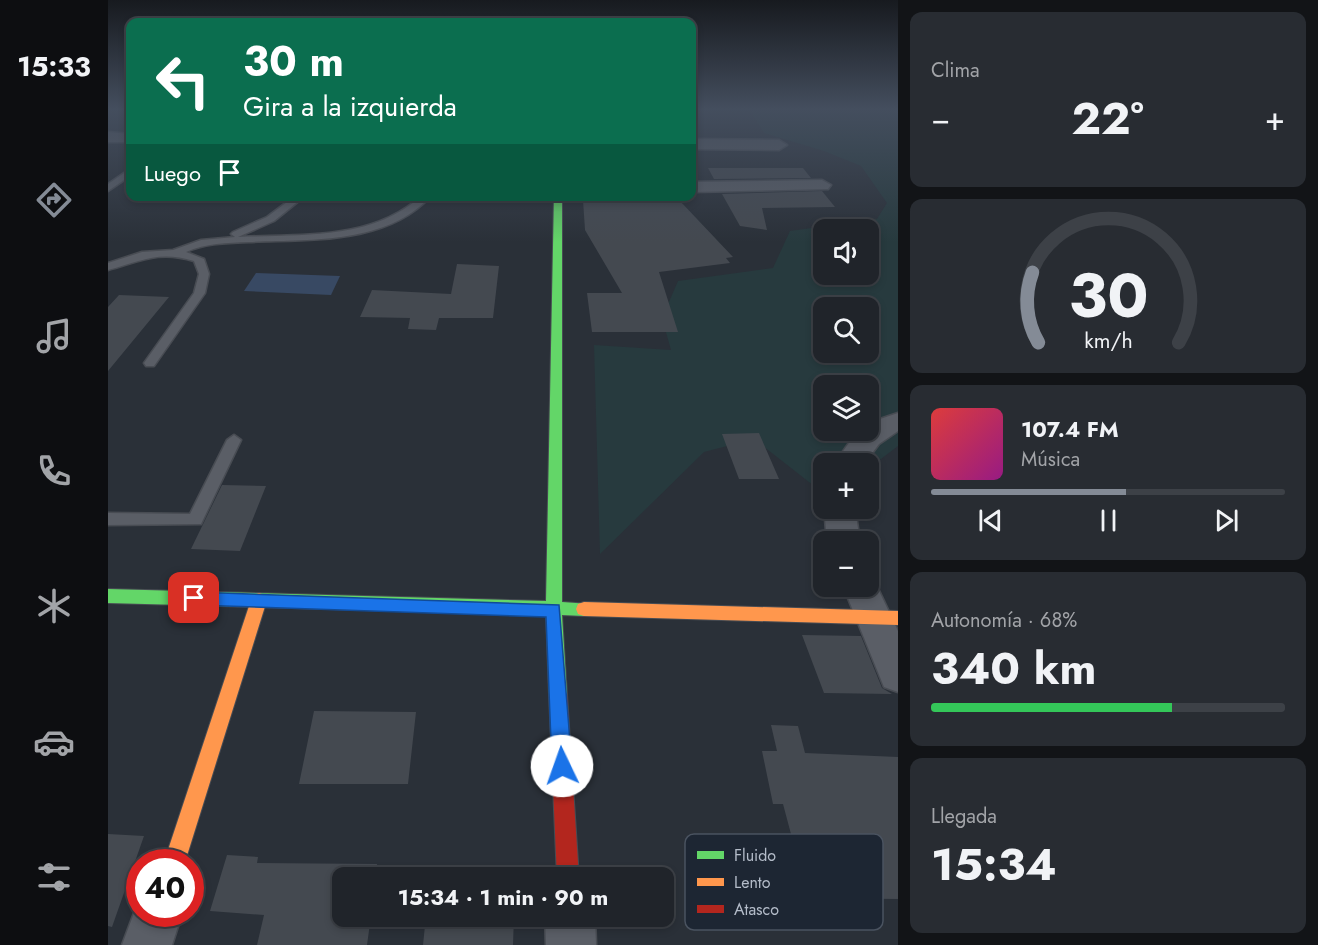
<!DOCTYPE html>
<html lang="es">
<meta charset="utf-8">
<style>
:root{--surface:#20242a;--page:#282c32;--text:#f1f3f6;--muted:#a2a4a8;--line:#3d4147;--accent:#848b96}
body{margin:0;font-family:Jost,sans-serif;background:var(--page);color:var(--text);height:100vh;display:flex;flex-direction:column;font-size:22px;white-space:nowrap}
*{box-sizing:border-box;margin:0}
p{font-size:20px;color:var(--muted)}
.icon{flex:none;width:33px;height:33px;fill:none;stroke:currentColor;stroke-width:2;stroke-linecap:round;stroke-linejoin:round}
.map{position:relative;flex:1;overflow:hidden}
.details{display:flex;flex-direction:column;gap:12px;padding:12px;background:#121417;width:420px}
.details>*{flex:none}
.guide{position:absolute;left:18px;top:18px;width:570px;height:183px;border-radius:12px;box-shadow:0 3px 9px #0003,0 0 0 2px var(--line);background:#0b6e4f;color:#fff;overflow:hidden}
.fabs{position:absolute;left:705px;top:219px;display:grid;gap:12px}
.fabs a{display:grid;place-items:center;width:66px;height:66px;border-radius:12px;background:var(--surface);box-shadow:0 3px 9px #0003,0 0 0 2px var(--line);font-size:30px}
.speed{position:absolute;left:18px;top:849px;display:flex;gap:12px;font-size:30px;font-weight:700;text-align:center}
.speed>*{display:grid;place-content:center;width:78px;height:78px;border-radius:50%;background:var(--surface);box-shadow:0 3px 9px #0003,0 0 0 2px var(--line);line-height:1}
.speed .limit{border:9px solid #d22;background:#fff;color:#111}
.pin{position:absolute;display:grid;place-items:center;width:51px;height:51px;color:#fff;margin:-26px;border-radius:12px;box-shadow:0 3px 9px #0006}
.me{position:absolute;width:66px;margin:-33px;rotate:357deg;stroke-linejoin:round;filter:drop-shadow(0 0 4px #0008)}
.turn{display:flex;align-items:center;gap:21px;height:126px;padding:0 18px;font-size:27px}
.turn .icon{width:78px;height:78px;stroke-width:2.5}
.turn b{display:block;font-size:42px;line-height:51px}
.then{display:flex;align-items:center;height:57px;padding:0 18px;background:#0003;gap:12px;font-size:22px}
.big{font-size:45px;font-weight:700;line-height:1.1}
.details .tile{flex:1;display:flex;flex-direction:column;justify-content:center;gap:9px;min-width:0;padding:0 21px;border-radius:12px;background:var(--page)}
.details .dial{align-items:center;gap:0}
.dial svg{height:156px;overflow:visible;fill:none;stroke:var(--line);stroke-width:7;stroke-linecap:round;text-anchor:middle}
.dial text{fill:var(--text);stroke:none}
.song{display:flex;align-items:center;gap:18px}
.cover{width:72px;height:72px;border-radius:9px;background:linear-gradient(135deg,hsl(0 70% 55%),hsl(310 70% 35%))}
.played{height:6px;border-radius:3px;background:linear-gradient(90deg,var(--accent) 55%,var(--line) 55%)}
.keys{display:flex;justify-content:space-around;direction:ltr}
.heat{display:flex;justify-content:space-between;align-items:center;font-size:33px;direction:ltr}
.charge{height:9px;border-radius:4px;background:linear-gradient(90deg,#34c759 68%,var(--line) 0)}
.trip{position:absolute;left:224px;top:867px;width:342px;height:60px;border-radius:12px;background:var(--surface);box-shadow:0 3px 9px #0003,0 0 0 2px var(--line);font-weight:700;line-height:60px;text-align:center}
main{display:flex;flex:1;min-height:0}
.tab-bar{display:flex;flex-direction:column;width:108px;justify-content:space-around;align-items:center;background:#0d0e11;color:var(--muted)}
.tab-bar .icon{width:42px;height:42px}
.tab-bar .selected{color:var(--accent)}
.tab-bar b{font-size:27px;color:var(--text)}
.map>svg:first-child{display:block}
.green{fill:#273a3e;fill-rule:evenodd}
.water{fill:#384963}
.building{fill:#444950}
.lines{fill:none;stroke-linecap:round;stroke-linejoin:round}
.lane-casing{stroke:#484c53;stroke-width:3}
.street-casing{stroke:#484c53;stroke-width:3}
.fast-casing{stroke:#484c53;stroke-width:2}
.slow-casing{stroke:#484c53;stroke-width:2}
.jam-casing{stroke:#484c53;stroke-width:2}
.lane{fill:#5a5e66;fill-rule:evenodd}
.street{fill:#5a5e66;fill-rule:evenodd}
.fast{fill:#63d668;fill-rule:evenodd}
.slow{fill:#ff974d;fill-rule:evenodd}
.jam{fill:#b3261e;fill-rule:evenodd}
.route{fill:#1a73e8;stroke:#114b97;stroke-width:1.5}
.key{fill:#1d2633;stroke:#4a5360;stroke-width:1.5}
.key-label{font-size:16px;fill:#b4bcc9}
</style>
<main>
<nav class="tab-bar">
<b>15:33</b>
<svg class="icon selected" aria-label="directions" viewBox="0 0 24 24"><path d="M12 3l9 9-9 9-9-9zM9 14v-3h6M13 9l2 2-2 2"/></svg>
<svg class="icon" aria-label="music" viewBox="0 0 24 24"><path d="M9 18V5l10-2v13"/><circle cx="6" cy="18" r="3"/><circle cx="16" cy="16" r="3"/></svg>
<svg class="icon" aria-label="phone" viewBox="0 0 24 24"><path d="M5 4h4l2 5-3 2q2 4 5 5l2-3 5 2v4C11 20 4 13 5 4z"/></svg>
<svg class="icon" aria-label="climate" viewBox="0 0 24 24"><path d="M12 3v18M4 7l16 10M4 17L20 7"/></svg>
<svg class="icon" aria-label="car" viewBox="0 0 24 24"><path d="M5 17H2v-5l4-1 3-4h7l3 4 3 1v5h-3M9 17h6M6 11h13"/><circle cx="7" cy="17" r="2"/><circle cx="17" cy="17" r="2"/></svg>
<svg class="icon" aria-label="filters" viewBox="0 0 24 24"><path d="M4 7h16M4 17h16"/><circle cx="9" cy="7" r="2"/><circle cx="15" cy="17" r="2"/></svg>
</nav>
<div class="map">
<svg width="790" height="945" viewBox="0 0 790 945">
<rect width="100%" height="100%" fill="#2a3038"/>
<!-- green -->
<path class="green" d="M642,110H790V446L761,468L760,464H716L715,493L646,439L596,452L492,554L486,345L563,350L554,318L570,281L665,268L682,231L769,219L779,203L753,166L716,151L656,133ZM716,230H760V274H716ZM716,308H760V352H716ZM716,386H760V430H716Z"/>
<!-- water -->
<path class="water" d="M148,273L232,276L223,295L136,291Z"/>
<!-- building -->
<path class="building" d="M600,168H695L703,178L606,179Z
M714,191L727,207L654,208L659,230L632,226L614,194Z
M475,200L572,201L625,257L618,258L622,263L551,272L570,332H484L479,293H514L477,230Z
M349,264L391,266L385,318H331L328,330L300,329L302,318L252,317L264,290L343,294Z
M11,295L61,297L0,371V307Z
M651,433L671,479H631L614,434Z
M114,485L158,486L132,551L83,549Z
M694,635L753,636L774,688L784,694L716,693Z
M206,711L308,712L300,784H191Z
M663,725L690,726L697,753L790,757V899L700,898L675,804H665L654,751H669Z
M0,834L36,836L4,927L0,926Z
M119,855L150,857L149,863L269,864L268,878H234V916H263L259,945H149L156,915L102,911Z
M318,916H406L405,945H315Z"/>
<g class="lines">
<!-- lane casing -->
<g class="lane-casing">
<path id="lane" d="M19,171H22V176L0,191V184Z
M187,196H197L166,221L130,237C191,234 264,241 313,196H323C278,245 202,239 141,242C119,243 98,243 78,252L96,259L101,274L97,293L46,366H38L36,363L86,293L91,274L86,261C51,250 33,261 0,270V263L34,252L65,250L93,240L127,237L123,234L125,232L159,217Z
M126,435L133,440L93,524L0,525V513L82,514L119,440Z"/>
</g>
<!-- street casing -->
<g class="street-casing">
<path id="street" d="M0,132L22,134V142H0Z
M584,139L671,140L679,145L671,150L584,149Z
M714,180L723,185L720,189L584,192V182Z
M790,413V431L771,444L756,464H726L750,430H760V423Z
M716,507L747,508L752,542H719Z
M760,574L764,576L790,631V692L776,687L735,586H760Z
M32,897V914H74L64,945H14Z
M437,916H487L488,945H438Z"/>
</g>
<!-- fast casing -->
<g class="fast-casing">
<path id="fast" d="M446,196H454V602L482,604L484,609L482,614L476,616L454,615L459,695L456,701L450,703L444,701L441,695L438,615L0,603V589L438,601Z"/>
</g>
<!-- slow casing -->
<g class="slow-casing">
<path id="slow" d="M151,593L157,595L159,600L77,862H56L143,600L145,595Z
M476,602L790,611V625L476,616L470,614L468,609L470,604Z"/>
</g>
<!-- jam casing -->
<g class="jam-casing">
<path id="jam" d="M450,687L456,689L459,695L471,878H449L441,695L444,689Z"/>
</g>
<!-- lane -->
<use href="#lane" class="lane"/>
<!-- street -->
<use href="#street" class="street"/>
<!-- fast -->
<use href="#fast" class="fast"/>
<!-- slow -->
<use href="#slow" class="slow"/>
<!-- jam -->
<use href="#jam" class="jam"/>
</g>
<!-- sky -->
<linearGradient id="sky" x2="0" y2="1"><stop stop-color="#171a1f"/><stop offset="0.45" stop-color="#444e5e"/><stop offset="1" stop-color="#444e5e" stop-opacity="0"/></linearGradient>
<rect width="790" height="242" fill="url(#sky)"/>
<!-- route -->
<path class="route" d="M86,592L451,605L464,766L461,773L454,776L447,773L444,766L438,617L86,605L81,603L78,598L81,594Z"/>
<!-- legend -->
<rect x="577" y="834" width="198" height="96" rx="9" class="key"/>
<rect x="589" y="851" width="27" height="8" fill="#63d668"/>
<rect x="589" y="878" width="27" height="8" fill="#ff974d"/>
<rect x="589" y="905" width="27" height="8" fill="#b3261e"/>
<g class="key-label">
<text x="626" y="861">Fluido</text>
<text x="626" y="888">Lento</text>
<text x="626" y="915">Atasco</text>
</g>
</svg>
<div class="fabs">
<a><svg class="icon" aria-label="sound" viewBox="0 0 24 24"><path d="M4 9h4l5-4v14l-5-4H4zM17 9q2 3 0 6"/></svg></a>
<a><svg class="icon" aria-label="search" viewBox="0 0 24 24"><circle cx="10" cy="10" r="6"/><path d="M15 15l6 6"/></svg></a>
<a><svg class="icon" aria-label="layers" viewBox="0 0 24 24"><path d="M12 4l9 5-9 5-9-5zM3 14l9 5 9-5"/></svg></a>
<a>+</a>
<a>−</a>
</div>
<div class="speed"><div class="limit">40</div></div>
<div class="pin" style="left:86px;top:598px;background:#d93025"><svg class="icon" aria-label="arrive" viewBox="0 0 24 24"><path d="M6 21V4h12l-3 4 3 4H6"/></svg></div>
<svg class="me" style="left:454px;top:766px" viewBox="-20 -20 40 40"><circle r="19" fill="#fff"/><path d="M0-13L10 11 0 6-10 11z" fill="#1a73e8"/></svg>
<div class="trip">15:34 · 1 min · 90 m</div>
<div class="guide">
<div class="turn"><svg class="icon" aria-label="left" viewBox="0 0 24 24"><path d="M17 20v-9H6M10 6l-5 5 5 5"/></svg><div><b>30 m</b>Gira a la izquierda</div></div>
<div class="then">Luego<svg class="icon" aria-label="arrive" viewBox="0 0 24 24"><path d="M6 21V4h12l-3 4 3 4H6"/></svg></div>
</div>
</div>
<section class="details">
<div class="tile"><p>Clima</p>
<div class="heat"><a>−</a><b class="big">22°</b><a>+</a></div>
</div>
<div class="tile dial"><svg viewBox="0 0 100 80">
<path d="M14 69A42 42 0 1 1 86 69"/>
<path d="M14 69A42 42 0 0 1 11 33" stroke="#848b96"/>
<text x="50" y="56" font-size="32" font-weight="700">30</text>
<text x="50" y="72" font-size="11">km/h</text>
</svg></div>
<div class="tile">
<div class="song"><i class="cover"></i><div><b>107.4 FM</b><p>Música</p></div></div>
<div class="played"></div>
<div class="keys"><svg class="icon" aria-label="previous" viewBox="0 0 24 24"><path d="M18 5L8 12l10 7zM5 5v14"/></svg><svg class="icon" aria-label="pause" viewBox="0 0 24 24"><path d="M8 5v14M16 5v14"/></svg><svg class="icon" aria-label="next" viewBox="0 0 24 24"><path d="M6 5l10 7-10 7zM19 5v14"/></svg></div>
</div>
<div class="tile"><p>Autonomía · 68%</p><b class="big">340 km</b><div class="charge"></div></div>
<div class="tile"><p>Llegada</p><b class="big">15:34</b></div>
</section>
</main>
